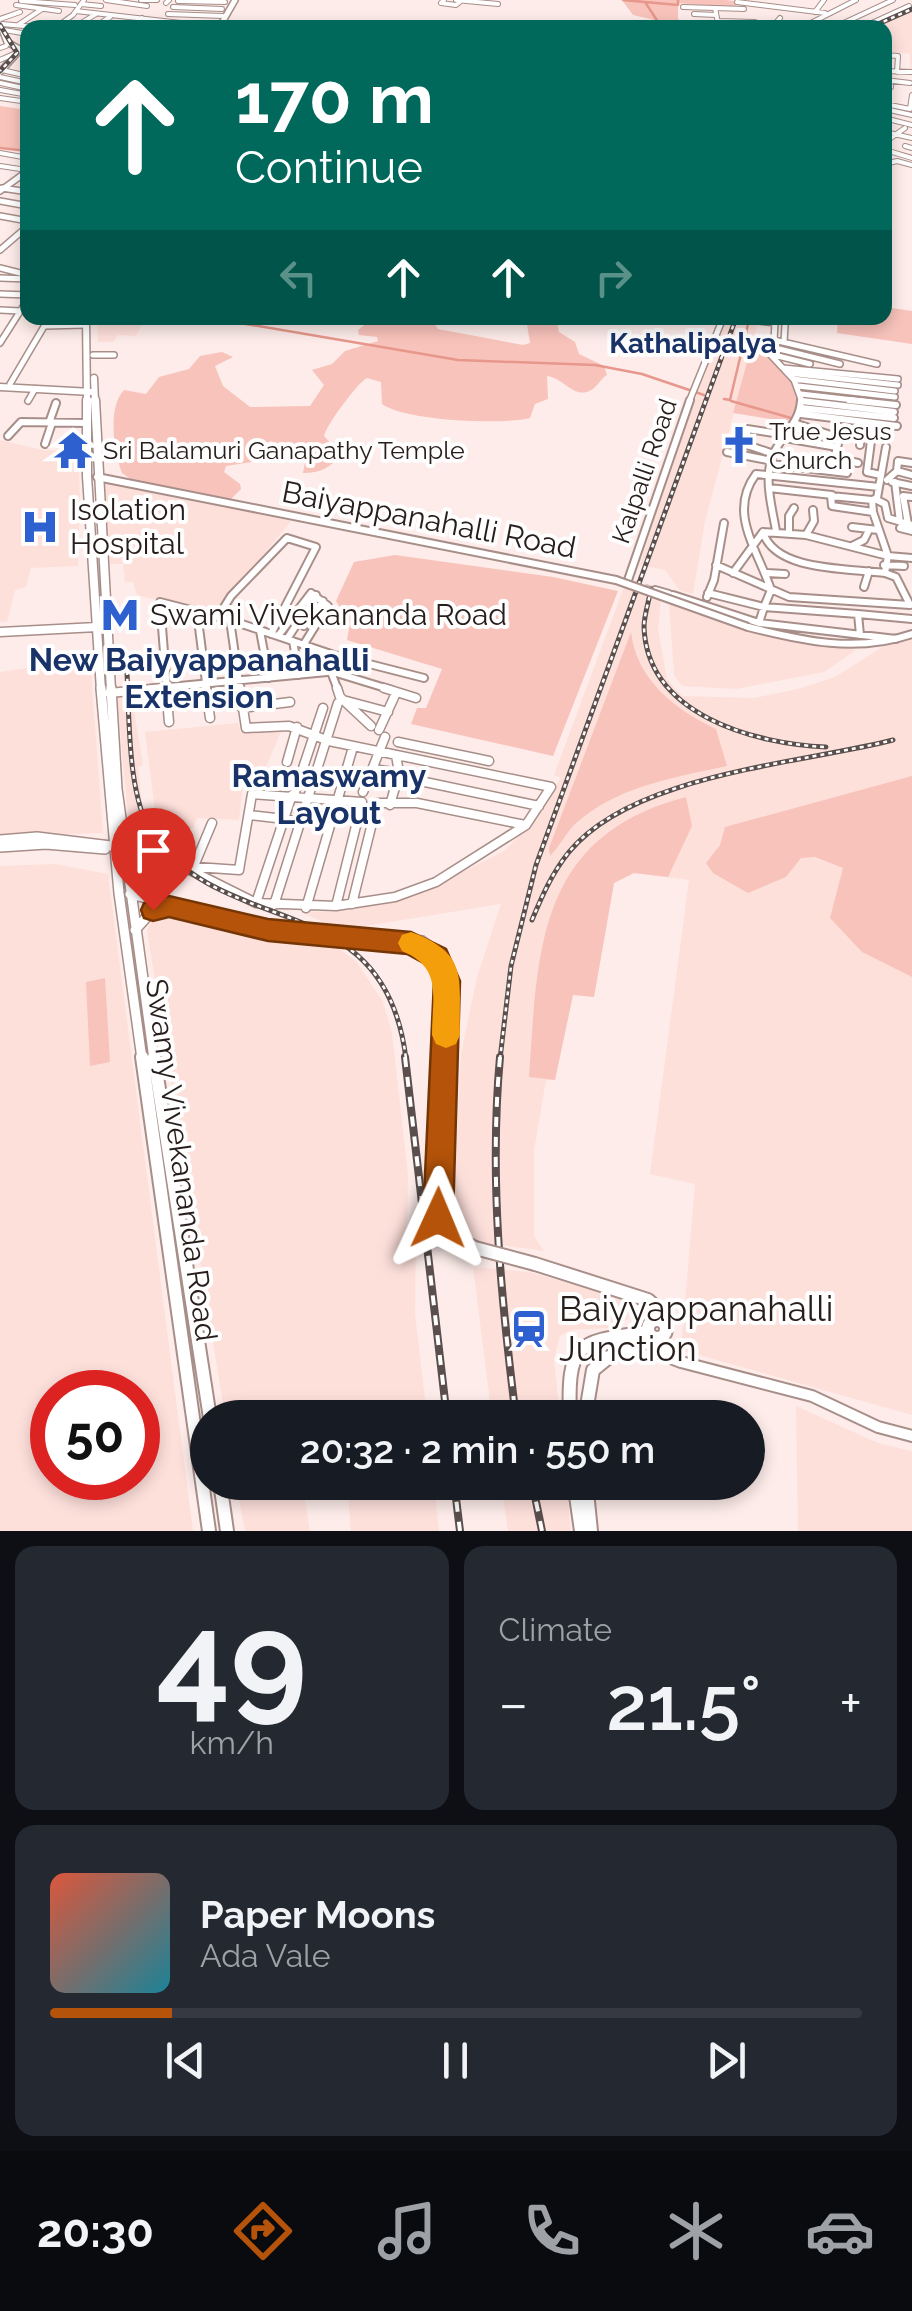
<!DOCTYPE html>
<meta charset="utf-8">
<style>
:root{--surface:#171b24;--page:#242831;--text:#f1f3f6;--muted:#9ea1a6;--line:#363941;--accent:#b45309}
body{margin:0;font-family:Raleway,sans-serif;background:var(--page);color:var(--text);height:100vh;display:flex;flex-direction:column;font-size:38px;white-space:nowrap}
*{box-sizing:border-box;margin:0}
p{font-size:32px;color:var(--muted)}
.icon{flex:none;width:55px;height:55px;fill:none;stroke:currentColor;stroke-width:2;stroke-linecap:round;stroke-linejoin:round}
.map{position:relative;height:1531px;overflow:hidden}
.details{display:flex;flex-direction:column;gap:15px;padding:15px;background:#0d0f14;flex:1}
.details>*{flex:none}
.banner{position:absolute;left:20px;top:20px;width:872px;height:305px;border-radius:20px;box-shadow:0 5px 15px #0003;background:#00695c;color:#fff;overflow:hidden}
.speed{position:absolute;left:30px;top:1370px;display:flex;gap:20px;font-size:50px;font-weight:700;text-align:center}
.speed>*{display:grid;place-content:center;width:130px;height:130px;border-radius:50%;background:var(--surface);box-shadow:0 5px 15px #0003;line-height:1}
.speed .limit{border:15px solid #d22;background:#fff;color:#111}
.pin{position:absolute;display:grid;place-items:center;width:85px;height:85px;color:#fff;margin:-102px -42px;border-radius:50% 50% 50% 0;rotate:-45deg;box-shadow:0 0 10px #0007}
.pin .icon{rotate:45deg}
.me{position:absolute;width:110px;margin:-55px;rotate:1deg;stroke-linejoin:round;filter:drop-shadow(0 0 8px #0008)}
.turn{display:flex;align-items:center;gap:35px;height:210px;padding:0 50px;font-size:45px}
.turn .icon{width:130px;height:130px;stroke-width:2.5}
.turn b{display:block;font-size:70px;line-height:85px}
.lanes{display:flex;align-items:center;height:95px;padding:0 50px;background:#0003;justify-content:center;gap:50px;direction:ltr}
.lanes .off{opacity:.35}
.big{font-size:75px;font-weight:600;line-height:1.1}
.details .tile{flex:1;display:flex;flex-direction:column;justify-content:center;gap:15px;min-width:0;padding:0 35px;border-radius:20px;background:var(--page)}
.details .dial{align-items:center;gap:0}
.dial b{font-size:130px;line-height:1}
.song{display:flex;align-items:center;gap:30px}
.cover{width:120px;height:120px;border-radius:15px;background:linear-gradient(135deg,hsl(10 70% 55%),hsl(190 70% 35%))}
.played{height:10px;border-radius:5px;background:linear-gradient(90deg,var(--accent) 15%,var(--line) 15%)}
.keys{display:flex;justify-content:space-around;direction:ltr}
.heat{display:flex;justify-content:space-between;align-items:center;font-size:55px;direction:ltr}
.details .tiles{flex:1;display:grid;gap:15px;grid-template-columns:1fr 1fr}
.tile:last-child{grid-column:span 2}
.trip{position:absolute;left:190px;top:1400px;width:575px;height:100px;border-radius:50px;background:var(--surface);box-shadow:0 5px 15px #0003;font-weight:600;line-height:100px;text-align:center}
.tab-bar{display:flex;height:160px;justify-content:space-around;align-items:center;background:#090b0e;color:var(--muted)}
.tab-bar .icon{width:70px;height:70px}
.tab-bar .current{color:var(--accent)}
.tab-bar b{font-size:45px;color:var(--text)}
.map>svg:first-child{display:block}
.built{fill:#fee0db;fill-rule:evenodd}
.green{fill:#f8c3bb}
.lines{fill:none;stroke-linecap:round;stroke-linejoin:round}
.stream{stroke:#e7978b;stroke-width:2.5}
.minor-tunnel{stroke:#d2c3c0;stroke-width:6;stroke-dasharray:6 4;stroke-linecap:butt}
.minor-far4-casing{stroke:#a88e89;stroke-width:6}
.minor-far3-casing{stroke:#a88e89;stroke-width:8}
.minor-far2-casing{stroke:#a88e89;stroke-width:10}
.minor-far1-casing{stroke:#a88e89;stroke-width:11}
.minor-casing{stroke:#a88e89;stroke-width:14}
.major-far4-casing{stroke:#a88e89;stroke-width:8}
.major-far3-casing{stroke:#a88e89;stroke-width:9}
.major-far2-casing{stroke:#a88e89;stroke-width:11}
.major-far1-casing{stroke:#a88e89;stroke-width:12}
.major-casing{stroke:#a88e89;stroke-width:16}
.minor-far4{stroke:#fff;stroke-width:4}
.minor-far3{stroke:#fff;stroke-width:5}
.minor-far2{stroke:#fff;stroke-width:6}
.minor-far1{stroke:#fff;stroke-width:8}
.minor{stroke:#fff;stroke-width:10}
.major-far4{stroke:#fff;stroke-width:5}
.major-far3{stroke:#fff;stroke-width:6}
.major-far2{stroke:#fff;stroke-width:8}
.major-far1{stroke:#fff;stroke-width:9}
.major{stroke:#fff;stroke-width:12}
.rail-far1-casing{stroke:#5a4f4c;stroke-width:5}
.rail-casing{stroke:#5a4f4c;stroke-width:8}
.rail-far1{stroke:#fefefe;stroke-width:2.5;stroke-dasharray:4;stroke-linecap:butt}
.rail{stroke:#fefefe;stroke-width:4;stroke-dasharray:10;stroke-linecap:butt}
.minor-bridge-casing{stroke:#a88e89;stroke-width:10;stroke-linecap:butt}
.major-bridge-casing{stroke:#a88e89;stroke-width:16;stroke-linecap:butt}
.minor-bridge{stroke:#fff;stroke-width:6}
.major-bridge{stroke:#fff;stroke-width:12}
.route{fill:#b45309;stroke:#753606;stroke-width:2.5}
.slow{fill:#f59e0b}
.labels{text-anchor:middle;stroke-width:8;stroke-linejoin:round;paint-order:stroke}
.far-poi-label{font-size:25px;fill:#271d1b;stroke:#fefefe;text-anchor:start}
.far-street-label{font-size:25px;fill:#271d1b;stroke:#fefefe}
.far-neighbourhood-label{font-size:28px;font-weight:bold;fill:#193268;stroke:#fefefe}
.poi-label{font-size:30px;fill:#271d1b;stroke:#fefefe;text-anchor:start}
.street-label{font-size:30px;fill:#271d1b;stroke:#fefefe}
.neighbourhood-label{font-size:32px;font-weight:bold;fill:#193268;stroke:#fefefe}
.near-poi-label{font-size:35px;fill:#271d1b;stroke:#fefefe;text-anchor:start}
</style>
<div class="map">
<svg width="912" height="1531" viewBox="0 0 912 1531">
<rect width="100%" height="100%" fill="#fdece9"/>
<!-- built -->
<path class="built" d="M912,6V72H910V54L885,51V28H862Z
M97,318H144L145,319L136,336L118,335L113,342H98Z
M726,318L759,319L705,521L693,594L680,591L665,570L640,565L677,446Z
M0,440L43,450L78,451L80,497L78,566L31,568L26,587L15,590L7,622H0Z
M100,480L227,505L291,521L215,614L137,595L133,582H125L123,564H110Z
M624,587L661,600L658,630L667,679L682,696L754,698L798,689L835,677L884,646L912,640V1415L681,1350L695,1184L650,1174L689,880L634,873L614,883L594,997L573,994L555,1080H546L534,1151V1236L544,1251L472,1241L456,1231L453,1217L461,1054L477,977L501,904L347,929L336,928L301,912L346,911L445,881L504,851L516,839L561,778L554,775Z
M669,603L747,632L856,650L824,672L736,689L682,686L674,675Z
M90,659L103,833L0,836V672Z
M131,692L143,765L138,767L147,852L131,850L117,696Z
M238,723L241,732H281L259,783L243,784L239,820L197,818L193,828L158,833L145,732Z
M55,864L108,874L193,1531H0V866ZM52,1392H138V1478H52Z
M172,908L292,939L326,940L356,961L383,1002L392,1033L408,1175L407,1229L416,1231L415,1313L427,1417H225L147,930L156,913Z
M473,1267L529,1272L619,1297L629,1309L628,1319L609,1328L571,1330L560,1336L554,1359L560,1417H492Z
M796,1406L878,1443L912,1451V1531H798Z
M236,1483H317L303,1487L310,1531H245Z
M347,1483H434L439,1531H351Z
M501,1483H566L571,1531H508Z"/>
<!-- green -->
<path class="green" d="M622,0H726L734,1L738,9L678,3V19L687,27H664L659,21L633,15Z
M0,106L27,110V151L0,147Z
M885,307L912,311V344L837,333L838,318H885Z
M373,318H431L438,329L523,345L530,343L526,318H556L559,332L575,342L579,354L604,366L607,375C599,380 597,389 587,392C572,396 563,378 547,376L548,399L535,404L530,418C502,425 405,421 382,404L381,382L367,378C357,383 326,426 324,436L340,454C331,468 320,473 303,473L306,457L285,451L271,441L264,444L258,461L226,466L224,472L240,484L241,489L231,499L132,480L122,473C114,451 107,408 124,390L146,394L159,377L189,369L200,356L222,352L233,357L215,366L223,386L250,407L310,406L324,385L312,370L332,364L345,351L378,341L377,337L359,335L358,330Z
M751,348L764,350L798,389L797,410L788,422L733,413Z
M395,555L553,577L618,591L553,756L411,724L417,708H426L442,669L347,640L350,623L336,601L354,562Z
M631,632C636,679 675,710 716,729L727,766C672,778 617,786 574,825C565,835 559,847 550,856L549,848Z
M912,776V977L862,952L830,918L843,868L815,857L801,858L786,877L748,893L713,873L706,863L720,845L725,827Z
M686,797L692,826L668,877L634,873L614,883L594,997L573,995L555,1080L529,1077C538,949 537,836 686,797Z
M105,978L110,1062L90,1066L86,982Z"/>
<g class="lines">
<!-- stream -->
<path class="stream" d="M623,0L645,2L662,28
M645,2L678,5V0
M0,148L28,151
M211,318L458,360L595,365L642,374L704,395
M724,399L730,400L749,320
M731,401L791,418"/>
<!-- minor-tunnel -->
<path class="minor-tunnel" d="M626,580L655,590"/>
<!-- minor-far4 casing -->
<g class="minor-far4-casing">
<path id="minor-far4" d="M106,0L147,6
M141,0H157
M444,0L441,3L456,5L461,1
M456,0L498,4
M21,1L75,5
M178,1L225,2
M737,2L825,13
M166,3L169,0
M81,4L101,6
M16,5L59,11
M173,7L222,9
M683,7L715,8
M76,11L216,27
M815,12L824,0
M168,14L223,16
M694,14L716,15
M780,18L774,25L787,28
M0,19L20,12
M718,21L755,22
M100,23L118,26
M2,24L46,28
M18,25L42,9
M84,26L78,25L96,14
M138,26L149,28
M55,28L73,15L84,0
M93,28L110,17
M126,28L142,18
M719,28L715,8L744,9
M801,28L856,0
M833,28L893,0
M861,28L909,6
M4,30L28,34
M0,48L6,46
M885,55L898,56L897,72
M0,60L16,53
M2,70L28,76
M885,71L912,72
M0,77L28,83
M885,80L910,83
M0,83L28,89
M0,90L28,95
M0,98L28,102
M885,104L910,109L912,95
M889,104L886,87H891L890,81
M885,109L912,115
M885,124L892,120L912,125
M885,132L912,138
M885,142L905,128
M905,146L912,148
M892,152L912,158
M0,153L28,158
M885,164L897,161L912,165
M0,166L27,170
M19,177L28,170"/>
</g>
<!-- minor-far3 casing -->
<g class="minor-far3-casing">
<path id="minor-far3" d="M2,188L28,192
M0,191L22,175
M0,201L28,206
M0,216L28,221
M0,250L28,226
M0,268L28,275
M0,278L28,279
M0,294L28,295
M0,310L20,311
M759,321L775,323L774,340L877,364
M44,326L86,325
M698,340L714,344
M774,340L766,350L794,380L802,402
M784,342L785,325
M0,343L28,299
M771,347L840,364
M691,351L710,354
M770,354L810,364
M93,355H114
M783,368L898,379
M788,373L898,385
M793,379L895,391
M10,384L49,318
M798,386L895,397
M801,394L871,402
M28,401L35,389
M802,401L811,402
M689,402L723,318"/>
</g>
<!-- minor-far2 casing -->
<g class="minor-far2-casing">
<path id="minor-far2" d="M849,400L896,405
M802,401L894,412
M801,408L894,418
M801,414L897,426
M49,423L56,403
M797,424L840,438
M8,436L21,422L87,423
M785,438L837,447
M871,441L867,472L881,475
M45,444L52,423
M727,452L772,461
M774,454L747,445V429L787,435
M835,458L858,463
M771,464L847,473
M831,471L841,432L861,434L860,445
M897,471L912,475
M97,477L616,580
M887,480L897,471L898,461L912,463
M892,482L912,486
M895,482L900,522
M769,488L832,495
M831,496L872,500L873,512L832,506Z
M875,499L885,504L888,518L912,525
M872,500L877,498L879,487
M873,512L888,556L912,558
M908,524L903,496L912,497
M852,527L878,530
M900,528L912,531
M776,531C772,507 764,481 772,457C780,436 800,424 801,400
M763,532L806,535L888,556L885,573L896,577L910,605
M763,532C775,572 849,568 885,573
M789,533V516L794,508
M806,535L814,521L813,510
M852,546L864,540L868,532
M716,565L789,597L910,605
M884,565L904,566
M733,573L763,532
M767,573L785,574
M627,583L690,400
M864,587L869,571
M655,590L669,594
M708,593L764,607L771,590C758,550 727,513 756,474L879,487L886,447
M673,595L759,623L896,639
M707,597L714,580L724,523
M197,612L207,690
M858,614L912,619
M218,617L231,596L287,538L316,547L271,634
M230,620L240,690
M759,623L764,607L858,614L860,635
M304,626L323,601
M748,627C803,641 857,653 912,634
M260,631L269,678
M278,636L311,593L328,606
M287,639L316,595
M293,641L299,675
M304,644L317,623
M327,672L334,655L424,678
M331,672L338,690
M333,672L392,690
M137,690L327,672
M167,690L160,602L230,620L334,655"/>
</g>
<!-- minor-far1 casing -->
<g class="minor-far1-casing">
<path id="minor-far1" d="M166,688L169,722
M206,688L210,718
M337,688L340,697L371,726
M384,688L416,698
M109,693L163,688
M343,700L388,712
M242,708L290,702
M379,730L396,693
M398,742L489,761
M396,755L399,773L406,778L539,806
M287,762L297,727
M373,769L399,773L390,805
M363,792L385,737
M294,795L323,708
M249,815L302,821
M127,853L182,866L239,870L252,794L362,802L336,906
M182,866L256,903L336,906L395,897L436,882L526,825L551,787L329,741L289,726L246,728L240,688
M194,866L212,823
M256,903L292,795
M352,904L377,803H417L525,825
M274,905L338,703
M306,908L353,747"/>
</g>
<!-- minor casing -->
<g class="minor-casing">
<path id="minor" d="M657,1339L668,1357L681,1362L812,1396L878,1427L912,1436"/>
</g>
<!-- major-far4 casing -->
<g class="major-far4-casing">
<path id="major-far4" d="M0,24L7,42L28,54
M219,28L235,0
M0,72L20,50"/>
</g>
<!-- major-far3 casing -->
<g class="major-far3-casing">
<path id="major-far3" d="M86,318L87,402
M94,378L95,402
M0,387L92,392"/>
</g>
<!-- major-far2 casing -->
<g class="major-far2-casing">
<path id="major-far2" d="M87,400V476L101,690
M95,400L111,690
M0,632L97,627"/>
</g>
<!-- major-far1 casing -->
<g class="major-far1-casing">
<path id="major-far1" d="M101,688L119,893L142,1059
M111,688L117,789L154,1059
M0,840L37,837L119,847
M0,847L46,844L105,849
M130,894L268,926L422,941L444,957L453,982L448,1059
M135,930L153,910L174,908"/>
</g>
<!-- major casing -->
<g class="major-casing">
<path id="major" d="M142,1057L209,1531
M154,1057L210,1418
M448,1057L437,1211L444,1231L475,1248
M535,1264L648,1300L656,1307L657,1320
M648 1329a9 9 0 1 1 18 0a9 9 0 1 1-18 0Z
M570,1418C567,1340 578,1342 648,1332
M585,1418L593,1370L609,1357L654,1339
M220,1482L227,1531
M574,1482L581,1531
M586,1482L591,1531"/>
</g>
<!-- minor-far4 -->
<use href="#minor-far4" class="minor-far4"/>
<!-- minor-far3 -->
<use href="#minor-far3" class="minor-far3"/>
<!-- minor-far2 -->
<use href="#minor-far2" class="minor-far2"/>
<!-- minor-far1 -->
<use href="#minor-far1" class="minor-far1"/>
<!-- minor -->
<use href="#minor" class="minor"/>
<!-- major-far4 -->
<use href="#major-far4" class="major-far4"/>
<!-- major-far3 -->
<use href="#major-far3" class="major-far3"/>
<!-- major-far2 -->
<use href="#major-far2" class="major-far2"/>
<!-- major-far1 -->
<use href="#major-far1" class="major-far1"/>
<!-- major -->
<use href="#major" class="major"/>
<!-- rail-far1 casing -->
<g class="rail-far1-casing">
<path id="rail-far1" d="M0,25L17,53L0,71
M869,28L912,9
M651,589C649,601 644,615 644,627C647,715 755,744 826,747
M126,655C130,704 125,795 153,835C228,941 385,886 406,1059
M532,920C542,896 552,873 569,852C633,774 799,764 893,740
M500,1059L511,966L536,865L736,318"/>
</g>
<!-- rail casing -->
<g class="rail-casing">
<path id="rail" d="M405,1057L447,1418
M500,1057C489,1178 501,1298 516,1418
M454,1482L460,1531
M532,1482L542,1531"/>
</g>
<!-- rail-far1 -->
<use href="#rail-far1" class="rail-far1"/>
<!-- rail -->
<use href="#rail" class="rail"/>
<!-- minor-bridge casing -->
<g class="minor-bridge-casing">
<path id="minor-bridge" d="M616,580L748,627"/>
</g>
<!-- major-bridge casing -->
<g class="major-bridge-casing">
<path id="major-bridge" d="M475,1248L535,1264"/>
</g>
<!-- minor-bridge -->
<use href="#minor-bridge" class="minor-bridge"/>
<!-- major-bridge -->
<use href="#major-bridge" class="major-bridge"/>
</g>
<!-- route -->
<path class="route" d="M169,896L268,919L411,932L446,949L460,981L453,1218L449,1229L438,1233L427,1229L423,1218L434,981L427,965L407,954L268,941L169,917L153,921L144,918L141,910L144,903Z"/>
<!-- slow -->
<path class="slow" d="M411,932C471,954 458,980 460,1035L456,1044L446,1048L436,1044L432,1035C432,996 443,968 402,951L398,943L402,935Z"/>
<!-- icons -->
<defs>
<g id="church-bare" transform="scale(3)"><path d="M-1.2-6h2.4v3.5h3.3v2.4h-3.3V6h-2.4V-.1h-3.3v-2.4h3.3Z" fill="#2f60cf" stroke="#fefefe" stroke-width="2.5" paint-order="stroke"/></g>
<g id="temple-bare" transform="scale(3)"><path d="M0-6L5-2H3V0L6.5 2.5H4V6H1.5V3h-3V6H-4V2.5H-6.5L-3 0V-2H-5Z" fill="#2f60cf" stroke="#fefefe" stroke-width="2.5" paint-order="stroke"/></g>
<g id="hospital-bare" transform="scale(3)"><path d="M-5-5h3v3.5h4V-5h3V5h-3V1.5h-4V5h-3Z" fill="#2f60cf" stroke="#fefefe" stroke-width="2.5" paint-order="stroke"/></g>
<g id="metro-bare" transform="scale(3)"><path d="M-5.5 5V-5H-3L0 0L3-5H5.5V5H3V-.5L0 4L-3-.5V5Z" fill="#2f60cf" stroke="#fefefe" stroke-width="2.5" paint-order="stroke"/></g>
<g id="station-bare" transform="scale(3)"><path d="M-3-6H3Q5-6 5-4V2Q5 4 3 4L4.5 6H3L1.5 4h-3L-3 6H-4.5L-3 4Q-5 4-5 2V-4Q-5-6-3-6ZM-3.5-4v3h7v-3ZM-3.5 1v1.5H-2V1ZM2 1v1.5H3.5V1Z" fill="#2f60cf" stroke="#fefefe" stroke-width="2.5" paint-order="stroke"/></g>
</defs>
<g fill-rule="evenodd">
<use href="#church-bare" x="739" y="445"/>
<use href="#temple-bare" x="73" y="450"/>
<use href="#hospital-bare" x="40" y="527"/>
<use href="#metro-bare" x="120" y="615"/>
<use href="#station-bare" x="529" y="1329"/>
</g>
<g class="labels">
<!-- far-poi labels -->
<g class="far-poi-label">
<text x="769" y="440">True Jesus<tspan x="769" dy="29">Church</tspan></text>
<text x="103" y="459">Sri Balamuri Ganapathy Temple</text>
</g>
<!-- far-street labels -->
<g class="far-street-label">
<text transform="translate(644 471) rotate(-71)" y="9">Kalpalli Road</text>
</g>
<!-- far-neighbourhood labels -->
<g class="far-neighbourhood-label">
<text x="693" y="353">Kathalipalya</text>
</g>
<!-- poi labels -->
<g class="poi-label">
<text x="70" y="520">Isolation<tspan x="70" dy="34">Hospital</tspan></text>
<text x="150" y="625">Swami Vivekananda Road</text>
</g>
<!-- street labels -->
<g class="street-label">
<text transform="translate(429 520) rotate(11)" y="10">Baiyappanahalli Road</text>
<text transform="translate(181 1160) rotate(82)" y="10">Swamy Vivekananda Road</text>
</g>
<!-- neighbourhood labels -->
<g class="neighbourhood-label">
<text x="199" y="671">New Baiyyappanahalli<tspan x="199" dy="37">Extension</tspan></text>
<text x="329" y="787">Ramaswamy<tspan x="329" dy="37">Layout</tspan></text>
</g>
<!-- near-poi labels -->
<g class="near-poi-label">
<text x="559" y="1321">Baiyyappanahalli<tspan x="559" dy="40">Junction</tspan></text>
</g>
</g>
</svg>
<div class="speed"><div class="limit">50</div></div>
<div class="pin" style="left:153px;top:910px;background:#d93025"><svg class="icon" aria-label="arrive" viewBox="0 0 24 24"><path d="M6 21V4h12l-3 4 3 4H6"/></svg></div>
<svg class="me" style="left:438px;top:1218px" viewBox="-20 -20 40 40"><path d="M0-17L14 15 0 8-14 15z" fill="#b45309" stroke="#fff" stroke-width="4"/></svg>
<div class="trip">20:32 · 2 min · 550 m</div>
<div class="banner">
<div class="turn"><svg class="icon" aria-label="ahead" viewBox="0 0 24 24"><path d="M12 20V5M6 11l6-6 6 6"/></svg><div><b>170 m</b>Continue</div></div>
<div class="lanes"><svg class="icon off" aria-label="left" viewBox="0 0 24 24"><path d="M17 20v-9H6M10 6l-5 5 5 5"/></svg><svg class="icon" aria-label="ahead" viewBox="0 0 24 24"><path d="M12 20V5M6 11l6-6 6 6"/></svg><svg class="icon" aria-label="ahead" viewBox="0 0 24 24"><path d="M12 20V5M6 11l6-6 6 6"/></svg><svg class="icon off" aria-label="right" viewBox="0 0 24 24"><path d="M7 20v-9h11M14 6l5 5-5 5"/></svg></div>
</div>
</div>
<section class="details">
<div class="tiles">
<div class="tile dial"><b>49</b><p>km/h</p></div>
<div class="tile"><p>Climate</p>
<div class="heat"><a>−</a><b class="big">21.5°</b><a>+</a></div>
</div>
<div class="tile">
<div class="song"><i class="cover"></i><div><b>Paper Moons</b><p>Ada Vale</p></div></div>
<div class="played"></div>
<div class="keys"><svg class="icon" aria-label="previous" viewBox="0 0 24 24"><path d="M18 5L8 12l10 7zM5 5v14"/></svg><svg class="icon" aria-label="pause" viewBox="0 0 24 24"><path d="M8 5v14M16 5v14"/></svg><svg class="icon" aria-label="next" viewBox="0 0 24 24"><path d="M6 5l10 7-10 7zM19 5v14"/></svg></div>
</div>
</div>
</section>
<nav class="tab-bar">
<b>20:30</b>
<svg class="icon current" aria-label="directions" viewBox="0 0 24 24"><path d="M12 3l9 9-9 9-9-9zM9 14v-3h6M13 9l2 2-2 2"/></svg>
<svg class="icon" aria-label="music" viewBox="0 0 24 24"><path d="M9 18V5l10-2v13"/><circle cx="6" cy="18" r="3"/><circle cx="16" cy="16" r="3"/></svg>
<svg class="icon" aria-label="phone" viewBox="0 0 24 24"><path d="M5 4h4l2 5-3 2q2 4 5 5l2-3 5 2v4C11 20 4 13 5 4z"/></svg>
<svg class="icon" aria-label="climate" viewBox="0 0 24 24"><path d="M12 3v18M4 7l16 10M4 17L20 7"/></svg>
<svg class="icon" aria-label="car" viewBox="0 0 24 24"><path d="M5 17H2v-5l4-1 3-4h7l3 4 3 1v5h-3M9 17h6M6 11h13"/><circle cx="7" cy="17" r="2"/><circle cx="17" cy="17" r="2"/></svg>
</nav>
